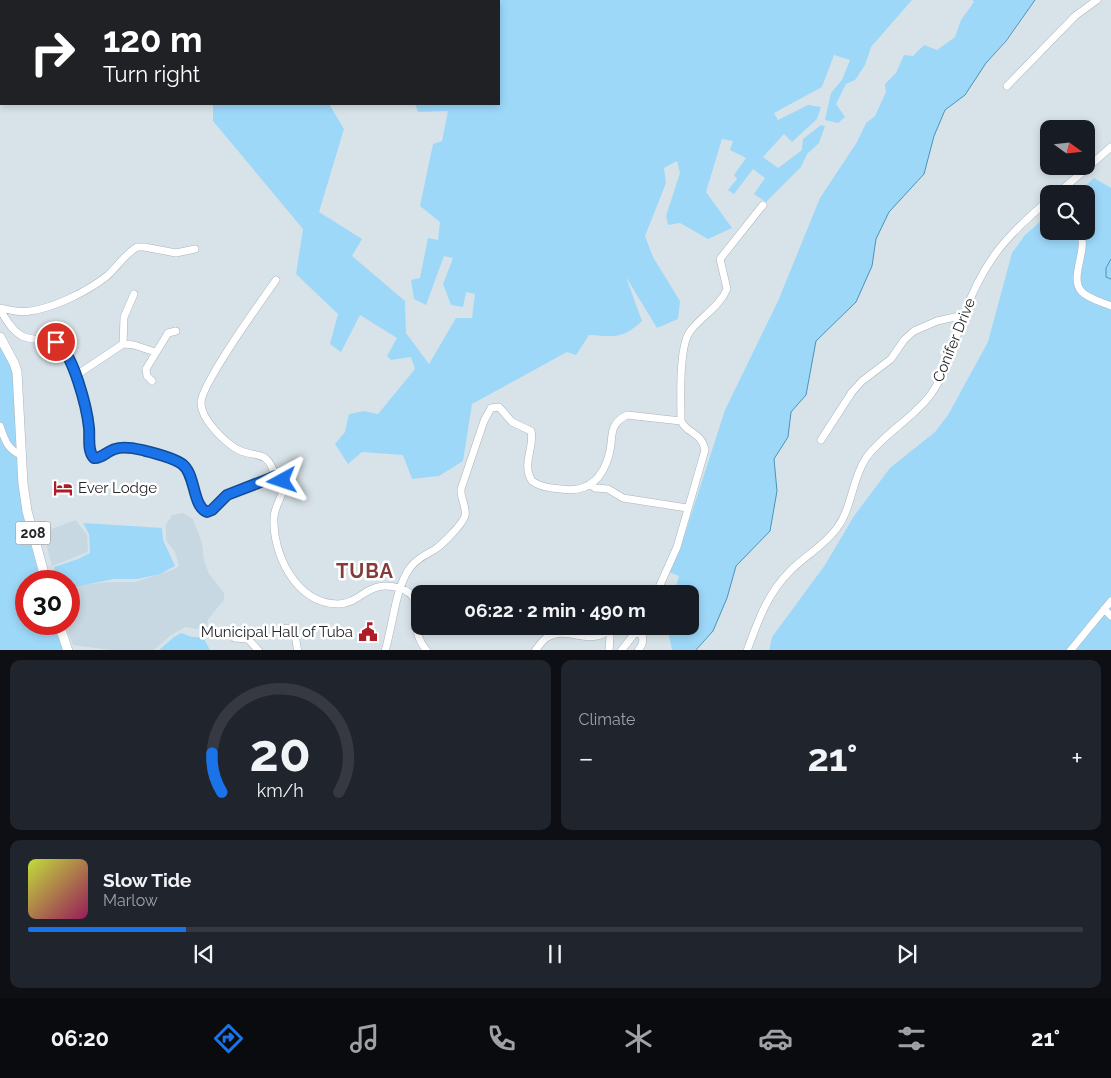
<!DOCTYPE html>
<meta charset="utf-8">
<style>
:root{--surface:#171b24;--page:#20242c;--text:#f1f3f6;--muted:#9ea1a6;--line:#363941;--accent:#1a73e8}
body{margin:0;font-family:Raleway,sans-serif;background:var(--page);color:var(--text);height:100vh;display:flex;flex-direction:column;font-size:19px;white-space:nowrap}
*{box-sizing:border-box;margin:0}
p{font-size:16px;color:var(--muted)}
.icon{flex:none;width:28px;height:28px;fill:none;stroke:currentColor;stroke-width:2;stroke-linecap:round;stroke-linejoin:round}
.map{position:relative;height:650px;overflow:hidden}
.drawer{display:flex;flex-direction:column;gap:10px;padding:10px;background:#0d0f14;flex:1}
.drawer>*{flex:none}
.banner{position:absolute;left:0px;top:0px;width:500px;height:105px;box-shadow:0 2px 8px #0003;background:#202124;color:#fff;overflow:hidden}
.needle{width:32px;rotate:105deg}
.buttons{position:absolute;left:1040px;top:120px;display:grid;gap:10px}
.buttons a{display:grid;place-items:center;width:55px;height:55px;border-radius:10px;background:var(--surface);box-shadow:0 2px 8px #0003;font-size:25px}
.speed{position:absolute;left:15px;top:570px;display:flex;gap:10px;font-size:25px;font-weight:700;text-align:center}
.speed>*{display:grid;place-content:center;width:65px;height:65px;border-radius:50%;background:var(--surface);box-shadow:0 2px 8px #0003;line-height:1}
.speed .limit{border:8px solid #d22;background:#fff;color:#111}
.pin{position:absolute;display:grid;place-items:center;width:42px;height:42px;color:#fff;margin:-21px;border:2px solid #fff;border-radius:50%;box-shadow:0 1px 5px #0007}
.me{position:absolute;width:55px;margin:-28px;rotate:265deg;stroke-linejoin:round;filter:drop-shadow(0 0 4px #0008)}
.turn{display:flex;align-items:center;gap:18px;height:105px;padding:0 20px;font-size:22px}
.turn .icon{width:65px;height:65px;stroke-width:2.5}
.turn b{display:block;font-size:35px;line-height:42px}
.big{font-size:38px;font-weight:700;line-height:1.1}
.drawer .widget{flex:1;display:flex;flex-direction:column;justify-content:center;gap:8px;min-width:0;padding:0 18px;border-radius:10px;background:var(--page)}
.drawer .dial{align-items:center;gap:0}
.dial svg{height:130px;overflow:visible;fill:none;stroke:var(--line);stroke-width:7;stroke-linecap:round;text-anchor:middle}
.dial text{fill:var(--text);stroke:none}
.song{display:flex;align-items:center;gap:15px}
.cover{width:60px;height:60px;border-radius:8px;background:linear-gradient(135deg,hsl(70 70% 55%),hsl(330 70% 35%))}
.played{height:5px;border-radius:2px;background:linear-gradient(90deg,var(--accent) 15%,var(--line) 15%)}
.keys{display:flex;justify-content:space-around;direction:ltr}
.heat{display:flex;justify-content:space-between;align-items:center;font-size:28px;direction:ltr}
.drawer .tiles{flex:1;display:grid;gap:10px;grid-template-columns:1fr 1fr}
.widget:last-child{grid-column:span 2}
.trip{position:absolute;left:411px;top:585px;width:288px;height:50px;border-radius:10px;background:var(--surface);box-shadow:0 2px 8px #0003;font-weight:700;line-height:50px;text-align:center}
.tabs{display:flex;height:80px;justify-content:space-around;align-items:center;background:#090b0e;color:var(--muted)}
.tabs .icon{width:35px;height:35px}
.tabs .active{color:var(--accent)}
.tabs b{font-size:22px;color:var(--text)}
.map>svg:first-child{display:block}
.built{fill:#c7d8e3}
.green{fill:#9dd8f9}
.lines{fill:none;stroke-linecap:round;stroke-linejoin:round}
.stream{stroke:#4a93b8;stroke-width:1}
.minor-casing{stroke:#aab4ba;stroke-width:8}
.major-casing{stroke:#aab4ba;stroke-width:10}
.minor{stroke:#fff;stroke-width:7}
.major{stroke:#fff;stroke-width:9}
.route-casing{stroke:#114b97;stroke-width:12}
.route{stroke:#1a73e8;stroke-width:9}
.labels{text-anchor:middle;stroke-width:5;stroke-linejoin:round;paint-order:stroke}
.shield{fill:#fff;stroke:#66686b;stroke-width:1}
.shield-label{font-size:14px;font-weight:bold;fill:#25282b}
.street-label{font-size:15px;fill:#25282b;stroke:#fff}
.poi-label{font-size:15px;fill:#25282b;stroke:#fff;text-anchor:start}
.district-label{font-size:20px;font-weight:bold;letter-spacing:1px;fill:#843b3a;stroke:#fff}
</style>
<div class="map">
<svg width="1111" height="651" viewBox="0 0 1111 651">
<rect width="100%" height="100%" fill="#d8e3e9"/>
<!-- built -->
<path class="built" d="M183,513L193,519L202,543L204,560L209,574L224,593V600L208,619L207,628L196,629L186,627L171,635L154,650L118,651L73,645L65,624H69V589L81,585L109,582H135L172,570L179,566L175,552L166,540V525L172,515Z
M76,520L87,535L88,552L52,566L43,532Z"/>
<!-- green -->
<path class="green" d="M385,0H912L871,47L865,65L855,80L846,84L836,104L845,117L838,123L825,120L831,93L842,80L850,60L834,55L822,87L774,113L778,120L808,105L821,107L817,119L792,142L784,134L763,157L778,168L802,150L803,139L821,125L825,126L819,143L807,154L801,167L766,202L754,194L765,178L753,169L734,194L728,190L737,179L734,175L746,158L730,150L733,141L722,139L706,192L732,228L708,239L680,223L668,225L666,216L680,173L677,161L664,168L666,183L645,236L653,257L680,301L678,319L657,328L626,277L642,321C622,340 614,336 589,335L576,355L567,352L472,404L463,461L439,476L412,479L403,455L362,452L348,464L335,444L345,432L349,414L364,411L378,414L415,369L411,357L391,360L387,356L397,338L360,315L341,352L330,344L338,314L296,274L303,229L213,121V104H329L344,129L319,212L362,239L352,256L405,301L406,333L429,364L456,318H472L475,294L466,292L463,307L451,305L443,284L453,258L444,256L426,305L414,299L411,280L420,278L428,238L438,240L440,222L420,206L433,144L442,141L448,111L418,112L415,104H499V1Z
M972,0H1035L1005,41L986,63L965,95L945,110L934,136L924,174L889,212L876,239L872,266L856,302L816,341L806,395L791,412L788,437L774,459L777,491L770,531L736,566L727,598L713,631L695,650H672L667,626H690V594H674L679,576L669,572L681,546L725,410L778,301L820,198L857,142L866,123L875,116L886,92L885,84L896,73L904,55L913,56L924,45L937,50L955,37L961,20L974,2Z
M1094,178L1111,188V650L769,651L772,637L825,565L854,516L890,468L935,432L948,415L988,342L1012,253L1025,235L1049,214V231H1086V194H1076Z
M0,344L12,367L34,549L42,581H26V624H54L63,650H0Z
M83,523L162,528L163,540L175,566L160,574L137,579H114L69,588V581H58L54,567L78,559L90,553L89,534Z
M181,633L192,637H203L210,650H159L174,637Z"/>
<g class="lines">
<!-- stream -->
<path class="stream" d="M1111,259L1106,268V277L1111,279
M695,651L713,631L727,598L736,566L770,531L777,491L774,459L788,437L791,412L806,395L816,341L856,302L872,266L876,239L889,212L924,174L934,136L945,110L965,95L986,63L1006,41L1035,0"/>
<!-- minor casing -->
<g class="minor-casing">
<path id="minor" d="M0,57H1
M1007,86L1075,16L1097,0
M1057,194L1111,147
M1080,231C1089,250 1068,278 1082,292C1089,299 1102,302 1111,306
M0,308C10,310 20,313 30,311C54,308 88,291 107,276C117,267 125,254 137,247H144L176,253L195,249
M0,310C6,319 12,331 22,336C34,342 53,337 62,347C75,362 88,410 90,430C90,439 88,448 92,456L99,458C104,455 109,450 116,448C129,445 177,457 186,468C195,478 193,507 207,512L212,510L227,495L271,478C278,476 283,480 284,488C281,498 275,506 274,517C272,553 296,604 338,604C361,604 367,579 399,588C407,590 413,595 416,602C420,623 411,631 427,651
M123,344L124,317L134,294
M75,376L123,344L134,345L155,352
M152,381L147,376L146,369L168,333L176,331
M0,426C5,440 7,449 21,455
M821,440L852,392L862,381L891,359L904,340L914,331L937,321L964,315
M275,476C267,446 253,460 235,448C223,440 201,419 201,403C201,384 262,300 276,280
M591,485L595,488L608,489L623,498L687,508
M656,594L677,547L705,450C701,431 688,435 681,421C681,401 678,345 691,330C702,316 720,306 727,289L720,259L763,205
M1104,609L1111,616
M283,628C299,629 294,638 298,651
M235,638L248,639L259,651
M385,651C393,625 395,590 409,569C415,560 425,555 434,550C442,545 462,525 465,516C467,507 460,498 461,489L484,421L491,408L499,407L512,422L531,431C535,447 521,464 532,481C540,487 551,488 561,489C587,493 602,480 609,455C614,437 607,425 627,415L681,421
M535,651C538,647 542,641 546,638C572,623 586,651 615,626
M609,651L610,637
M621,651L635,633L642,635C644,642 642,645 638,651
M747,651C758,621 767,594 790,571C805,556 825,545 837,528C852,508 852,479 866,458C884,433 914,418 931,394C947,372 954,343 963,317C983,263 1004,237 1049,200
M1070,651L1111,601"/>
</g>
<!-- major casing -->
<g class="major-casing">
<path id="major" d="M0,337L14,363L17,372L23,484L27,511L46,581
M59,624L68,651"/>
</g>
<!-- minor -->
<use href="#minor" class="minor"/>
<!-- major -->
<use href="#major" class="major"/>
</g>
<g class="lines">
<!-- route casing -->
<g class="route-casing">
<path id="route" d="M56,342C73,352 87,408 89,428C90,437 87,451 94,458C102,459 107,451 115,449C123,446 133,448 142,450C154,453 172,457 182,464C196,474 192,506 207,512L212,510L227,495L271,478L275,476L282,481"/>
</g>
<!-- route -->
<use href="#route" class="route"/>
</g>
<!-- icons -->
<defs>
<g id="hotel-bare" transform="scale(1.5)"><path d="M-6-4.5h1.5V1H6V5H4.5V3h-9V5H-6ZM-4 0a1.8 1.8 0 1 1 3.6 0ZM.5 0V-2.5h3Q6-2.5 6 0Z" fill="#ae1b29" stroke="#fff" stroke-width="2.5" paint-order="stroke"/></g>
<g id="civic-bare" transform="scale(1.5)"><path d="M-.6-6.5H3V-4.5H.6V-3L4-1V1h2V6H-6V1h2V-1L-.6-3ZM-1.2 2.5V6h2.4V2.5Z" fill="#ae1b29" stroke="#fff" stroke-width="2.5" paint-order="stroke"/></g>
</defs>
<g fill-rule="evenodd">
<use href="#hotel-bare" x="63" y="488"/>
<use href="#civic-bare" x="368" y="632"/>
</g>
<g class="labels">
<!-- shield labels -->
<rect class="shield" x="15.5" y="521.5" width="35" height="23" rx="4"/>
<g class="shield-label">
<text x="33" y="538">208</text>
</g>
<!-- street labels -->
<g class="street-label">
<text transform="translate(954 340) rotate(-68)" y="5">Conifer Drive</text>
</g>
<!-- poi labels -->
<g class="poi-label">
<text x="78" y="493">Ever Lodge</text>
<text x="353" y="637" text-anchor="end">Municipal Hall of Tuba</text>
</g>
<!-- district labels -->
<g class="district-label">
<text x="365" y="578">TUBA</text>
</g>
</g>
</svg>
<div class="buttons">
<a><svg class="needle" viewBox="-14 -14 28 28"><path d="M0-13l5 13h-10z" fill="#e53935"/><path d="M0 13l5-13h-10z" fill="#9ea1a6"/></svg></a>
<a><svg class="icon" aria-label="search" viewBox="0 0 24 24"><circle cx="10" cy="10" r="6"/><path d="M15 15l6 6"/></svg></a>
</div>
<div class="speed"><div class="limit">30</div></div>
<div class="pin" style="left:56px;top:342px;background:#d93025"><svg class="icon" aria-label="arrive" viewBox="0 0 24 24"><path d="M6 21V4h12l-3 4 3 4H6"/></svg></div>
<svg class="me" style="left:282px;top:481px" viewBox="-20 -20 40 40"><path d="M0-17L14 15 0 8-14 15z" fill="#1a73e8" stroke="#fff" stroke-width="4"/></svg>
<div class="trip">06:22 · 2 min · 490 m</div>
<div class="banner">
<div class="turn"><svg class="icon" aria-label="right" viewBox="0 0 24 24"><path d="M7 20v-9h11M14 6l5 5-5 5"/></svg><div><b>120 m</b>Turn right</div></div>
</div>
</div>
<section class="drawer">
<div class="tiles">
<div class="widget dial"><svg viewBox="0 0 100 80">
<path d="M14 69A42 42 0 1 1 86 69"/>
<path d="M14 69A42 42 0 0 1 8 45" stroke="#1a73e8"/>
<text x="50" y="56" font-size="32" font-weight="700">20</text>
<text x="50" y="72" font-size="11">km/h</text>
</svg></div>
<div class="widget"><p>Climate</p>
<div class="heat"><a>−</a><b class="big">21°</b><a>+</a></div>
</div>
<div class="widget">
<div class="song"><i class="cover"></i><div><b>Slow Tide</b><p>Marlow</p></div></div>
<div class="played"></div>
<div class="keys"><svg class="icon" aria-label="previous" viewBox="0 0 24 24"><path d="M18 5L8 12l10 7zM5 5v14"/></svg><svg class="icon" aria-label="pause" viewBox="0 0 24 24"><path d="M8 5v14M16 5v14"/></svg><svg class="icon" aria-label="next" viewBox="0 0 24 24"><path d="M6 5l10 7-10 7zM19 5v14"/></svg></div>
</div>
</div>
</section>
<nav class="tabs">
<b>06:20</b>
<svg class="icon active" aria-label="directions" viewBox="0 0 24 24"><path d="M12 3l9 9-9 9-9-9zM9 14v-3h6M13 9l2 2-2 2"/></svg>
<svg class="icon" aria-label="music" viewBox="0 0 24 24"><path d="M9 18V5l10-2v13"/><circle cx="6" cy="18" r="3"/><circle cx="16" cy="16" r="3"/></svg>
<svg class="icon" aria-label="phone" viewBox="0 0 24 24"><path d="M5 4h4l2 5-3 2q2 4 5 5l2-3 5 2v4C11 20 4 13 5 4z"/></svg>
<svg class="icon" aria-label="climate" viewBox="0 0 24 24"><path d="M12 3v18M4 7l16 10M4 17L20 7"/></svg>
<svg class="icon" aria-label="car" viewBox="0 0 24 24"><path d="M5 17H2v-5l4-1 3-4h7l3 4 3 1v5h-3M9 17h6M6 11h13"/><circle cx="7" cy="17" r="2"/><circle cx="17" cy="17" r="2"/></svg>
<svg class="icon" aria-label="filters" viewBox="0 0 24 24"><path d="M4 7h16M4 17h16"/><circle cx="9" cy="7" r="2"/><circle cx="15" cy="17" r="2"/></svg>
<b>21°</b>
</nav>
